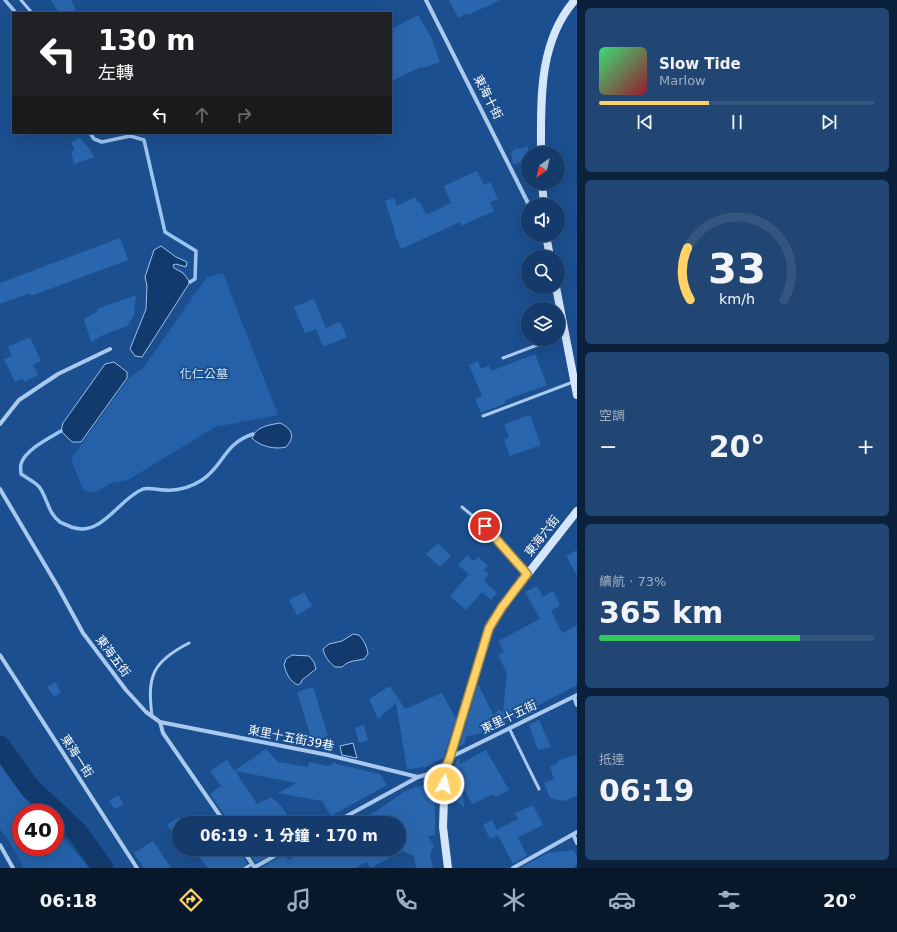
<!DOCTYPE html>
<html lang="zh-TW">
<meta charset="utf-8">
<style>
:root{--surface:#143b6b;--page:#214673;--text:#f1f3f6;--muted:#9dadc1;--line:#33557e;--accent:#ffd166}
body{margin:0;font-family:"DejaVu Sans","Noto Sans TC",sans-serif;background:var(--page);color:var(--text);height:100vh;display:flex;flex-direction:column;font-size:15px;white-space:nowrap}
*{box-sizing:border-box;margin:0}
p{font-size:13px;color:var(--muted)}
.icon{flex:none;width:22px;height:22px;fill:none;stroke:currentColor;stroke-width:2;stroke-linecap:round;stroke-linejoin:round}
.map{position:relative;flex:1;overflow:hidden}
.sheet{display:flex;flex-direction:column;gap:8px;padding:8px;background:#0b203b;width:320px}
.sheet>*{flex:none}
.guide{position:absolute;left:12px;top:12px;width:380px;height:122px;border-radius:0px;box-shadow:0 4px 16px #0002,0 0 0 1px var(--line);background:#202124;color:#fff;overflow:hidden}
.needle{width:26px;rotate:214deg}
.buttons{position:absolute;left:521px;top:146px;display:grid;gap:8px}
.buttons a{display:grid;place-items:center;width:44px;height:44px;border-radius:50%;background:var(--surface);box-shadow:0 4px 16px #0002,0 0 0 1px var(--line);font-size:20px}
.speed{position:absolute;left:12px;top:804px;display:flex;gap:8px;font-size:20px;font-weight:700;text-align:center}
.speed>*{display:grid;place-content:center;width:52px;height:52px;border-radius:50%;background:var(--surface);box-shadow:0 4px 16px #0002,0 0 0 1px var(--line);line-height:1}
.speed .limit{border:6px solid #d22;background:#fff;color:#111}
.pin{position:absolute;display:grid;place-items:center;width:34px;height:34px;color:#fff;margin:-17px;border:2px solid #fff;border-radius:50%;box-shadow:0 1px 4px #0007}
.me{position:absolute;width:44px;margin:-22px;rotate:8deg;stroke-linejoin:round;filter:drop-shadow(0 0 3px #0008)}
.turn{display:flex;align-items:center;gap:14px;height:84px;padding:0 20px;font-size:18px}
.turn .icon{width:52px;height:52px;stroke-width:2.5}
.turn b{display:block;font-size:28px;line-height:34px}
.lanes{display:flex;align-items:center;height:38px;padding:0 20px;background:#0003;justify-content:center;gap:20px;direction:ltr}
.lanes .off{opacity:.35}
.big{font-size:30px;font-weight:800;line-height:1.1}
.sheet .widget{flex:1;display:flex;flex-direction:column;justify-content:center;gap:6px;min-width:0;padding:0 14px;border-radius:6px;background:var(--page)}
.sheet .dial{align-items:center;gap:0}
.dial svg{height:104px;overflow:visible;fill:none;stroke:var(--line);stroke-width:7;stroke-linecap:round;text-anchor:middle}
.dial text{fill:var(--text);stroke:none}
.song{display:flex;align-items:center;gap:12px}
.cover{width:48px;height:48px;border-radius:6px;background:linear-gradient(135deg,hsl(140 70% 55%),hsl(350 70% 35%))}
.played{height:4px;border-radius:2px;background:linear-gradient(90deg,var(--accent) 40%,var(--line) 40%)}
.keys{display:flex;justify-content:space-around;direction:ltr}
.heat{display:flex;justify-content:space-between;align-items:center;font-size:22px;direction:ltr}
.charge{height:6px;border-radius:3px;background:linear-gradient(90deg,#34c759 73%,var(--line) 0)}
.trip{position:absolute;left:172px;top:816px;width:234px;height:40px;border-radius:20px;background:var(--surface);box-shadow:0 4px 16px #0002,0 0 0 1px var(--line);font-weight:800;line-height:40px;text-align:center}
.menu{display:flex;height:64px;justify-content:space-around;align-items:center;background:#08182b;color:var(--muted)}
.menu .icon{width:28px;height:28px}
.menu .selected{color:var(--accent)}
.menu b{font-size:18px;color:var(--text)}
main{display:flex;flex:1;min-height:0}
.map>svg:first-child{display:block}
.green{fill:#2461a8}
.water{fill:#123a6d;stroke:#9cc4f0}
.lines{fill:none;stroke-linecap:round;stroke-linejoin:round}
.stream{stroke:#9cc4f0;stroke-width:3.5}
.river{stroke:#123a6d;stroke-width:21}
.building{fill:#2a66ad}
.lane{stroke:#a9c9ee;stroke-width:3}
.street{stroke:#a9c9ee;stroke-width:4}
.secondary{stroke:#d6e6fa;stroke-width:8}
.route-casing{stroke:#a68842;stroke-width:10}
.route{stroke:#ffd166;stroke-width:7}
.labels{text-anchor:middle;stroke-width:4;stroke-linejoin:round;paint-order:stroke}
.street-label{font-size:12px;fill:#fff;stroke:#1b4f8f}
.park-label{font-size:12px;fill:#cfe3fa;stroke:#1b4f8f}
</style>
<main>
<div class="map">
<svg width="577" height="868" viewBox="0 0 577 868">
<rect width="100%" height="100%" fill="#1b4f8f"/>
<!-- green -->
<path class="green" d="M223,273L278,415L215,427L128,480L111,483L94,493L83,490L71,459L129,378L143,368L207,277Z
M0,764L23,796L38,813H21V847H55V828L89,868H24L9,841L0,829Z"/>
<!-- water -->
<path class="water" d="M161,246L176,257L187,262L186,267L176,264L173,265L174,268L183,273L190,282L142,357L135,356L130,349L146,309L147,286L145,277L154,250Z
M114,362L127,372V378L81,442H72L61,431L63,423L105,364Z
M280,423C293,429 295,437 286,447C275,450 259,446 252,438C256,426 270,425 280,423Z
M353,634L359,635C364,641 367,646 368,654L364,659C356,661 349,660 342,667H335C328,661 325,657 323,649L329,644L342,641Z
M292,655L309,656L314,662L316,669L302,680L301,683L298,685C290,682 286,673 284,665L286,659Z
M353,743L357,758L342,755L340,746Z"/>
<g class="lines">
<!-- stream -->
<path class="stream" d="M5,0L16,13
M90,133L94,139L102,142L130,136L144,140L165,232L196,251L195,279L190,282
M61,431C49,438 25,450 21,464C20,467 21,470 21,474C27,478 37,483 40,488C48,500 48,513 60,522C63,524 68,525 71,527C102,538 118,499 143,489C150,487 158,490 165,490C178,491 191,487 202,480C224,466 223,444 253,434"/>
<!-- river -->
<path class="river" d="M0,746L30,788L77,832L103,868"/>
</g>
<!-- building -->
<path class="building" d="M51,0H71L76,9L70,13H59Z
M449,0H500L468,15L467,13L458,18Z
M418,15L432,39L440,62L423,68V66L391,81V29Z
M80,138L89,148L94,157L74,164L71,151H75L71,142Z
M528,146V161L513,164L511,153L513,152V150Z
M477,171L484,185L490,182L498,199L490,202L494,211L461,226L460,222L401,249L394,232L395,231L385,201L394,198L397,206L415,197L418,203L420,202L426,215L451,203L444,186Z
M120,238L128,260L31,296L30,293L0,304V283Z
M136,295L134,315L127,326L101,336L91,342L84,319L98,311L97,309Z
M314,299L326,328L340,322L347,337L323,347L316,329L305,333L294,307Z
M30,337L41,361L33,365L38,375L24,382L23,378L15,382L4,359L12,356L8,347Z
M535,354L547,385L505,400L506,403L481,413L475,399L482,396L469,365L478,361L481,369L489,366L491,371Z
M530,415L541,445L510,456L504,439L509,437L504,424Z
M438,543L451,556L440,567L426,554Z
M577,550V576L566,556Z
M467,555L474,561L478,557L488,566L484,570L489,574L484,581L497,593L491,600L482,592L466,610L450,596L469,574L458,565Z
M537,586L543,597L553,591L560,605L551,611L562,633L577,625V685L533,708L535,712L521,719L516,716L484,733L485,732L465,737L466,740L464,744L459,746L478,684L494,716L498,709L503,712L507,673L498,655L504,652L498,641L540,619L525,592Z
M304,592L312,606L297,615L289,600Z
M55,682L61,692L54,697L47,687Z
M390,686L405,709L442,693L456,719L446,750L444,751L445,754L443,758L424,768L423,766L419,768L407,769L396,703L378,719L369,699Z
M313,687L328,736L312,741L297,692Z
M539,720L551,747L538,750L529,725Z
M364,725L368,740L359,743L355,728Z
M266,749L278,762L308,767L309,762L328,766L335,762L336,764L380,774L387,785L331,816L322,801L278,793L297,783L235,771L257,804L271,797L283,808L291,823H230L210,794L221,786L210,771L227,760L234,771Z
M486,750L509,790L496,797L493,794L472,804L462,786L464,807L450,796V777L453,768L459,757L460,764Z
M577,754V796L564,801L550,798L544,783L554,779L550,767L558,763L557,761Z
M439,784V788L435,785V835L428,836L434,846L430,854L433,868H416L414,856L403,851L371,868L366,862L356,868H260L285,854L288,860L307,849H399V823H354L375,812L404,792L415,787Z
M118,795L124,804L115,809L109,801Z
M533,805L543,825L518,837L527,856L513,864L498,835L490,839L483,825L492,820L497,830L518,819L515,813Z
M179,817V841L167,825Z
M153,841L171,868H144L134,853Z
M193,849H239L247,863L242,868H208Z
M246,849H280L256,863Z
M574,850L577,856V863L574,868H520L548,853Z"/>
<g class="lines">
<!-- lane -->
<path class="lane" d="M21,0L32,13
M503,358L553,339
M483,416L573,382
M462,507L485,526L527,574
M152,716C147,676 152,662 189,643
M509,728L539,789
M245,868L252,864"/>
<!-- street -->
<path class="street" d="M426,0L529,205
M0,424L19,400L58,374L110,349
M0,489L58,587L83,633L126,690L146,712L160,722L163,733L225,823
M0,655L137,868
M574,697L577,705
M160,722L328,755L418,777
M451,757L577,695
M334,823L418,777L445,769
M573,834L577,843
M0,845L13,868
M242,849L255,868
M255,867L287,849
M513,868L577,832"/>
<!-- secondary -->
<path class="secondary" d="M541,153C541,101 538,42 575,0
M542,183L544,205
M546,235L550,257
M556,287L577,395
M448,868L443,827L445,769L450,757L489,628L502,607L577,511"/>
</g>
<g class="lines">
<!-- route casing -->
<g class="route-casing">
<path id="route" d="M444,784L445,770L450,757L489,628L502,607L527,574L485,526"/>
</g>
<!-- route -->
<use href="#route" class="route"/>
</g>
<g class="labels">
<!-- street labels -->
<g class="street-label">
<text transform="translate(488 97) rotate(63)" y="4">東海十街</text>
<text transform="translate(542 536) rotate(-52)" y="4">東海六街</text>
<text transform="translate(113 656) rotate(53)" y="4">東海五街</text>
<text transform="translate(509 717) rotate(-26)" y="4">東里十五街</text>
<text transform="translate(291 738) rotate(11)" y="4">東里十五街39巷</text>
<text transform="translate(77 756) rotate(57)" y="4">東海一街</text>
</g>
<!-- park labels -->
<g class="park-label">
<text x="204" y="378">化仁公墓</text>
</g>
</g>
</svg>
<div class="buttons">
<a><svg class="needle" viewBox="-14 -14 28 28"><path d="M0-13l5 13h-10z" fill="#e53935"/><path d="M0 13l5-13h-10z" fill="#9dadc1"/></svg></a>
<a><svg class="icon" aria-label="sound" viewBox="0 0 24 24"><path d="M4 9h4l5-4v14l-5-4H4zM17 9q2 3 0 6"/></svg></a>
<a><svg class="icon" aria-label="search" viewBox="0 0 24 24"><circle cx="10" cy="10" r="6"/><path d="M15 15l6 6"/></svg></a>
<a><svg class="icon" aria-label="layers" viewBox="0 0 24 24"><path d="M12 4l9 5-9 5-9-5zM3 14l9 5 9-5"/></svg></a>
</div>
<div class="speed"><div class="limit">40</div></div>
<div class="pin" style="left:485px;top:526px;background:#d93025"><svg class="icon" aria-label="arrive" viewBox="0 0 24 24"><path d="M6 21V4h12l-3 4 3 4H6"/></svg></div>
<svg class="me" style="left:444px;top:784px" viewBox="-20 -20 40 40"><circle r="17" fill="#ffd166" stroke="#fff" stroke-width="3"/><path d="M0-11L8 9 0 5-8 9z" fill="#fff"/></svg>
<div class="trip">06:19 · 1 分鐘 · 170 m</div>
<div class="guide">
<div class="turn"><svg class="icon" aria-label="left" viewBox="0 0 24 24"><path d="M17 20v-9H6M10 6l-5 5 5 5"/></svg><div><b>130 m</b>左轉</div></div>
<div class="lanes"><svg class="icon" aria-label="left" viewBox="0 0 24 24"><path d="M17 20v-9H6M10 6l-5 5 5 5"/></svg><svg class="icon off" aria-label="ahead" viewBox="0 0 24 24"><path d="M12 20V5M6 11l6-6 6 6"/></svg><svg class="icon off" aria-label="right" viewBox="0 0 24 24"><path d="M7 20v-9h11M14 6l5 5-5 5"/></svg></div>
</div>
</div>
<section class="sheet">
<div class="widget">
<div class="song"><i class="cover"></i><div><b>Slow Tide</b><p>Marlow</p></div></div>
<div class="played"></div>
<div class="keys"><svg class="icon" aria-label="previous" viewBox="0 0 24 24"><path d="M18 5L8 12l10 7zM5 5v14"/></svg><svg class="icon" aria-label="pause" viewBox="0 0 24 24"><path d="M8 5v14M16 5v14"/></svg><svg class="icon" aria-label="next" viewBox="0 0 24 24"><path d="M6 5l10 7-10 7zM19 5v14"/></svg></div>
</div>
<div class="widget dial"><svg viewBox="0 0 100 80">
<path d="M14 69A42 42 0 1 1 86 69"/>
<path d="M14 69A42 42 0 0 1 12 29" stroke="#ffd166"/>
<text x="50" y="56" font-size="32" font-weight="700">33</text>
<text x="50" y="72" font-size="11">km/h</text>
</svg></div>
<div class="widget"><p>空調</p>
<div class="heat"><a>−</a><b class="big">20°</b><a>+</a></div>
</div>
<div class="widget"><p>續航 · 73%</p><b class="big">365 km</b><div class="charge"></div></div>
<div class="widget"><p>抵達</p><b class="big">06:19</b></div>
</section>
</main>
<nav class="menu">
<b>06:18</b>
<svg class="icon selected" aria-label="directions" viewBox="0 0 24 24"><path d="M12 3l9 9-9 9-9-9zM9 14v-3h6M13 9l2 2-2 2"/></svg>
<svg class="icon" aria-label="music" viewBox="0 0 24 24"><path d="M9 18V5l10-2v13"/><circle cx="6" cy="18" r="3"/><circle cx="16" cy="16" r="3"/></svg>
<svg class="icon" aria-label="phone" viewBox="0 0 24 24"><path d="M5 4h4l2 5-3 2q2 4 5 5l2-3 5 2v4C11 20 4 13 5 4z"/></svg>
<svg class="icon" aria-label="climate" viewBox="0 0 24 24"><path d="M12 3v18M4 7l16 10M4 17L20 7"/></svg>
<svg class="icon" aria-label="car" viewBox="0 0 24 24"><path d="M5 17H2v-5l4-1 3-4h7l3 4 3 1v5h-3M9 17h6M6 11h13"/><circle cx="7" cy="17" r="2"/><circle cx="17" cy="17" r="2"/></svg>
<svg class="icon" aria-label="filters" viewBox="0 0 24 24"><path d="M4 7h16M4 17h16"/><circle cx="9" cy="7" r="2"/><circle cx="15" cy="17" r="2"/></svg>
<b>20°</b>
</nav>
